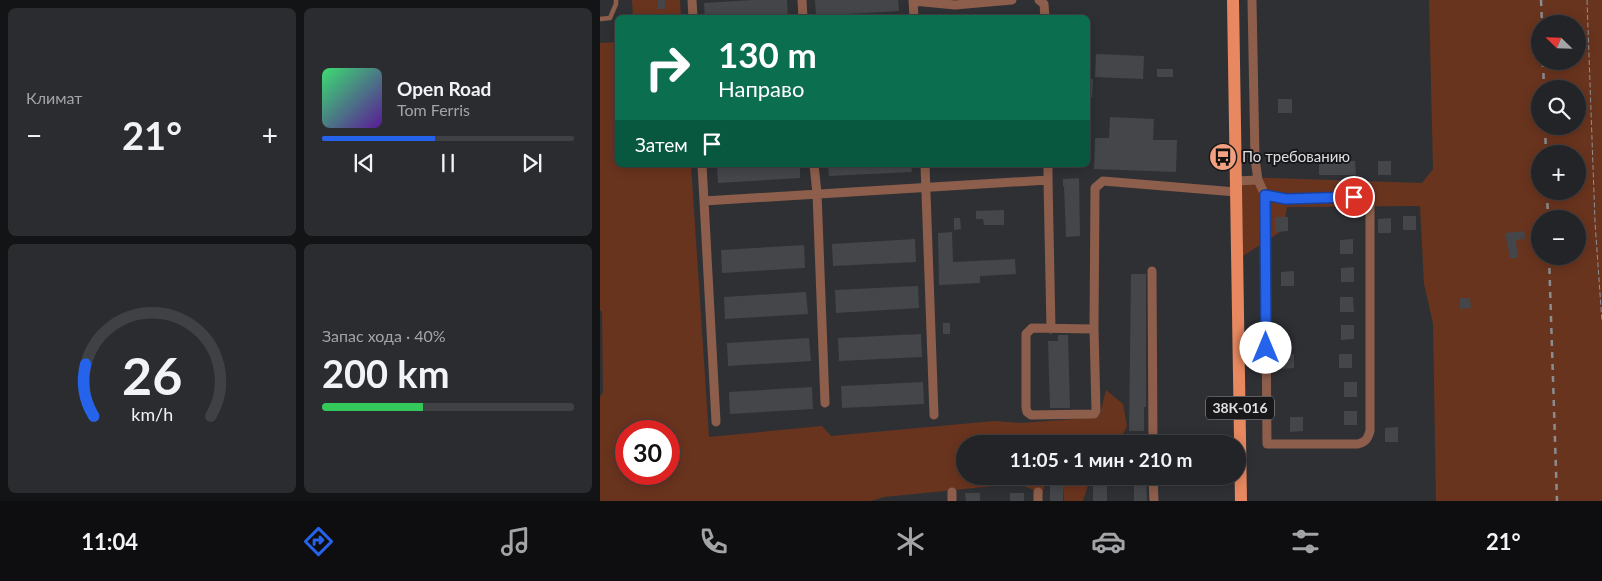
<!DOCTYPE html>
<html lang="ru">
<meta charset="utf-8">
<style>
:root{--surface:#232427;--page:#2b2c2f;--text:#f1f3f6;--muted:#a3a4a7;--line:#404144;--accent:#2563eb}
body{margin:0;font-family:Lato,sans-serif;background:var(--page);color:var(--text);height:100vh;display:flex;flex-direction:column;font-size:19px;white-space:nowrap}
*{box-sizing:border-box;margin:0}
p{font-size:16px;color:var(--muted)}
.icon{flex:none;width:28px;height:28px;fill:none;stroke:currentColor;stroke-width:2;stroke-linecap:round;stroke-linejoin:round}
.map{position:relative;flex:1;overflow:hidden}
.panel{display:flex;flex-direction:column;gap:8px;padding:8px;background:#131415;width:600px}
.panel>*{flex:none}
.banner{position:absolute;left:15px;top:15px;width:475px;height:152px;border-radius:8px;box-shadow:0 2px 12px #0003,0 0 0 1px var(--line);background:#0b6e4f;color:#fff;overflow:hidden}
.needle{width:32px;rotate:293deg}
.buttons{position:absolute;left:931px;top:15px;display:grid;gap:10px}
.buttons a{display:grid;place-items:center;width:55px;height:55px;border-radius:50%;background:var(--surface);box-shadow:0 2px 12px #0003,0 0 0 1px var(--line);font-size:25px}
.speed{position:absolute;left:15px;top:420px;display:flex;gap:10px;font-size:25px;font-weight:700;text-align:center}
.speed>*{display:grid;place-content:center;width:65px;height:65px;border-radius:50%;background:var(--surface);box-shadow:0 2px 12px #0003,0 0 0 1px var(--line);line-height:1}
.speed .limit{border:8px solid #d22;background:#fff;color:#111}
.pin{position:absolute;display:grid;place-items:center;width:42px;height:42px;color:#fff;margin:-21px;border:2px solid #fff;border-radius:50%;box-shadow:0 1px 5px #0007}
.me{position:absolute;width:55px;margin:-28px;rotate:0deg;stroke-linejoin:round;filter:drop-shadow(0 0 4px #0008)}
.turn{display:flex;align-items:center;gap:18px;height:105px;padding:0 20px;font-size:22px}
.turn .icon{width:65px;height:65px;stroke-width:2.5}
.turn b{display:block;font-size:35px;line-height:42px}
.then{display:flex;align-items:center;height:48px;padding:0 20px;background:#0003;gap:10px;font-size:19px}
.big{font-size:38px;font-weight:700;line-height:1.1}
.panel .widget{flex:1;display:flex;flex-direction:column;justify-content:center;gap:8px;min-width:0;padding:0 18px;border-radius:8px;background:var(--page)}
.panel .dial{align-items:center;gap:0}
.dial svg{height:130px;overflow:visible;fill:none;stroke:var(--line);stroke-width:7;stroke-linecap:round;text-anchor:middle}
.dial text{fill:var(--text);stroke:none}
.song{display:flex;align-items:center;gap:15px}
.cover{width:60px;height:60px;border-radius:8px;background:linear-gradient(135deg,hsl(140 70% 55%),hsl(270 70% 35%))}
.played{height:5px;border-radius:2px;background:linear-gradient(90deg,var(--accent) 45%,var(--line) 45%)}
.keys{display:flex;justify-content:space-around;direction:ltr}
.heat{display:flex;justify-content:space-between;align-items:center;font-size:28px;direction:ltr}
.charge{height:8px;border-radius:4px;background:linear-gradient(90deg,#34c759 40%,var(--line) 0)}
.panel .tiles{flex:1;display:grid;gap:8px;grid-template-columns:repeat(2,1fr)}
.trip{position:absolute;left:356px;top:435px;width:290px;height:50px;border-radius:25px;background:var(--surface);box-shadow:0 2px 12px #0003,0 0 0 1px var(--line);font-weight:700;line-height:50px;text-align:center}
.tabs{display:flex;height:80px;justify-content:space-around;align-items:center;background:#0e0e10;color:var(--muted)}
.tabs .icon{width:35px;height:35px}
.tabs .active{color:var(--accent)}
.tabs b{font-size:22px;color:var(--text)}
main{display:flex;flex:1;min-height:0}
.map>svg:first-child{display:block}
.green{fill:#69341e;fill-rule:evenodd}
.building{fill:#44464a}
.lines{fill:none;stroke-linecap:round;stroke-linejoin:round}
.path{stroke:#8f9094;stroke-width:1;stroke-dasharray:5 2.5;stroke-linecap:butt}
.service{stroke:#8d5e4b;stroke-width:4.5}
.minor{stroke:#8d5e4b;stroke-width:9}
.primary{stroke:#e78860;stroke-width:12}
.rail{stroke:#8b8c90;stroke-width:2.5;stroke-dasharray:6 6;stroke-linecap:butt}
.route-casing{stroke:#184099;stroke-width:12}
.route{stroke:#2563eb;stroke-width:9}
.labels{text-anchor:middle;stroke-width:4;stroke-linejoin:round;paint-order:stroke}
.shield{fill:#18181a;stroke:#a3a3a6;stroke-width:1}
.shield-label{font-size:14px;font-weight:bold;fill:#dedfe2}
.poi-label{font-size:15px;fill:#dedfe2;stroke:#18181a;text-anchor:start}
</style>
<main>
<section class="panel">
<div class="tiles">
<div class="widget"><p>Климат</p>
<div class="heat"><a>−</a><b class="big">21°</b><a>+</a></div>
</div>
<div class="widget">
<div class="song"><i class="cover"></i><div><b>Open Road</b><p>Tom Ferris</p></div></div>
<div class="played"></div>
<div class="keys"><svg class="icon" aria-label="previous" viewBox="0 0 24 24"><path d="M18 5L8 12l10 7zM5 5v14"/></svg><svg class="icon" aria-label="pause" viewBox="0 0 24 24"><path d="M8 5v14M16 5v14"/></svg><svg class="icon" aria-label="next" viewBox="0 0 24 24"><path d="M6 5l10 7-10 7zM19 5v14"/></svg></div>
</div>
<div class="widget dial"><svg viewBox="0 0 100 80">
<path d="M14 69A42 42 0 1 1 86 69"/>
<path d="M14 69A42 42 0 0 1 9 37" stroke="#2563eb"/>
<text x="50" y="56" font-size="32" font-weight="700">26</text>
<text x="50" y="72" font-size="11">km/h</text>
</svg></div>
<div class="widget"><p>Запас хода · 40%</p><b class="big">200 km</b><div class="charge"></div></div>
</div>
</section>
<div class="map">
<svg width="1002" height="501" viewBox="0 0 1002 501">
<rect width="100%" height="100%" fill="#2f3034"/>
<!-- green -->
<path class="green" d="M32,0H80L81,17H33Z
M829,0H1002V501H836L833,323L824,284L820,206L687,207L683,230L643,256L641,177L822,183L833,169ZM940,24H978V61H940ZM940,89H978V126H940ZM940,154H978V191H940ZM940,219H978V256H940Z
M17,42L18,165H91L109,437L222,426L231,436L394,421L423,423L488,418L500,414L506,390L523,404L527,426L518,444H365V476H491L483,501H464L463,485L444,484L443,494L422,485L394,486L284,497L271,501H0V397L3,392L2,312L0,310V43ZM26,431H69V474H26Z"/>
<!-- building -->
<path class="building" d="M58,0H65V9H58Z
M153,0H187L188,18H105L104,3Z
M215,0H298L299,11L216,16Z
M496,54L544,56L543,79L495,77Z
M557,69H573V77H557Z
M488,79H493L492,97H488Z
M678,99H692V113H678Z
M510,117L554,119L553,140H577L576,172L494,169L495,138H509Z
M719,161H755L756,175H719Z
M778,161H791V175H778Z
M117,165H200V178L118,183Z
M228,165H311L312,172L229,176Z
M479,178L480,236L466,237L464,186H463V179Z
M404,210V225H384L383,219H376V211Z
M803,216H816V230H803Z
M675,217H688V231L675,232Z
M354,218H360L361,229L354,230Z
M791,218V233H778V219Z
M924,231L925,239L916,240L918,258H910L905,233Z
M352,232L353,262L415,259L416,274L380,276V283L339,285L338,233Z
M315,239L316,262L233,266L232,244Z
M753,239V254H740V240Z
M204,245L205,268L122,273L121,250Z
M754,267V282H741V268Z
M694,271V286H681V272Z
M531,274H546V407H544V431H529Z
M318,286L319,308L236,313L235,290Z
M206,292L208,314L125,319L124,297Z
M740,297H753L754,312H740Z
M860,298H870L871,308L860,309Z
M343,323H350V334H343Z
M741,325H754V339L741,340Z
M321,334L322,357L239,361L238,338Z
M458,335H468L470,408H450L448,341H458Z
M209,338L211,361L128,366L127,343Z
M681,354H694V368L681,369Z
M739,354H752V368H739Z
M323,382L324,404L242,408L241,386Z
M744,382H757V397H744Z
M212,387L213,409L130,414L129,392Z
M744,411H757V425H744Z
M690,417H703V431L690,432Z
M798,427V442H785V428Z
M450,476H463V501H450Z
M534,476H546L547,501H534Z
M493,484H507V501H493Z
M365,493H380V501H366Z
M410,493H424V501H410Z"/>
<g class="lines">
<!-- path -->
<path class="path" d="M987,0L995,222L1002,322"/>
<!-- service -->
<path class="service" d="M0,19L10,18L16,4V0"/>
<!-- minor -->
<path class="minor" d="M92,0L93,18
M202,0L203,18
M313,0L314,18
M439,0L444,4L445,18
M652,0L655,159L658,180L665,195L667,444H758C766,442 768,438 770,431V197L686,199L665,195
M313,1L355,5L412,0
M102,165L104,201L448,180V165
M214,165L217,193L225,403
M325,165L334,415
M448,180L451,329
M636,181L658,180
M104,201L116,422
M552,271L553,444
M494,329L432,328L426,334V407L427,412L431,415L494,414L496,411L494,329L495,188L503,181L636,192
M553,476L554,501
M352,501V492
M438,501V492"/>
<!-- primary -->
<path class="primary" d="M633,0L641,501"/>
<!-- rail -->
<path class="rail" d="M941,0L942,24
M943,61L944,89
M945,126L946,154
M947,191L948,219
M949,256L957,501"/>
</g>
<g class="lines">
<!-- route casing -->
<g class="route-casing">
<path id="route" d="M666,348L665,195L686,199L754,197"/>
</g>
<!-- route -->
<use href="#route" class="route"/>
</g>
<!-- icons -->
<defs>
<g id="bus-disc" transform="scale(1.4375)"><circle r="9.5" fill="#f2a07f" stroke="#18181a"/><path d="M-5-6H5V4H4V6H2V4H-2V6H-4V4H-5ZM-3.5-4V0h7V-4ZM-3.5 1.2v1.5H-2V1.2ZM2 1.2v1.5H3.5V1.2Z" fill="#111"/></g>
</defs>
<g fill-rule="evenodd">
<use href="#bus-disc" x="623" y="157"/>
</g>
<g class="labels">
<!-- shield labels -->
<rect class="shield" x="606" y="396.5" width="68" height="23" rx="4"/>
<g class="shield-label">
<text x="640" y="413">38К-016</text>
</g>
<!-- poi labels -->
<g class="poi-label">
<text x="642" y="162">По требованию</text>
</g>
</g>
</svg>
<div class="buttons">
<a><svg class="needle" viewBox="-14 -14 28 28"><path d="M0-13l5 13h-10z" fill="#e53935"/><path d="M0 13l5-13h-10z" fill="#a3a4a7"/></svg></a>
<a><svg class="icon" aria-label="search" viewBox="0 0 24 24"><circle cx="10" cy="10" r="6"/><path d="M15 15l6 6"/></svg></a>
<a>+</a>
<a>−</a>
</div>
<div class="speed"><div class="limit">30</div></div>
<div class="pin" style="left:754px;top:197px;background:#d93025"><svg class="icon" aria-label="arrive" viewBox="0 0 24 24"><path d="M6 21V4h12l-3 4 3 4H6"/></svg></div>
<svg class="me" style="left:666px;top:348px" viewBox="-20 -20 40 40"><circle r="19" fill="#fff"/><path d="M0-13L10 11 0 6-10 11z" fill="#2563eb"/></svg>
<div class="trip">11:05 · 1 мин · 210 m</div>
<div class="banner">
<div class="turn"><svg class="icon" aria-label="right" viewBox="0 0 24 24"><path d="M7 20v-9h11M14 6l5 5-5 5"/></svg><div><b>130 m</b>Направо</div></div>
<div class="then">Затем<svg class="icon" aria-label="arrive" viewBox="0 0 24 24"><path d="M6 21V4h12l-3 4 3 4H6"/></svg></div>
</div>
</div>
</main>
<nav class="tabs">
<b>11:04</b>
<svg class="icon active" aria-label="directions" viewBox="0 0 24 24"><path d="M12 3l9 9-9 9-9-9zM9 14v-3h6M13 9l2 2-2 2"/></svg>
<svg class="icon" aria-label="music" viewBox="0 0 24 24"><path d="M9 18V5l10-2v13"/><circle cx="6" cy="18" r="3"/><circle cx="16" cy="16" r="3"/></svg>
<svg class="icon" aria-label="phone" viewBox="0 0 24 24"><path d="M5 4h4l2 5-3 2q2 4 5 5l2-3 5 2v4C11 20 4 13 5 4z"/></svg>
<svg class="icon" aria-label="climate" viewBox="0 0 24 24"><path d="M12 3v18M4 7l16 10M4 17L20 7"/></svg>
<svg class="icon" aria-label="car" viewBox="0 0 24 24"><path d="M5 17H2v-5l4-1 3-4h7l3 4 3 1v5h-3M9 17h6M6 11h13"/><circle cx="7" cy="17" r="2"/><circle cx="17" cy="17" r="2"/></svg>
<svg class="icon" aria-label="filters" viewBox="0 0 24 24"><path d="M4 7h16M4 17h16"/><circle cx="9" cy="7" r="2"/><circle cx="15" cy="17" r="2"/></svg>
<b>21°</b>
</nav>
